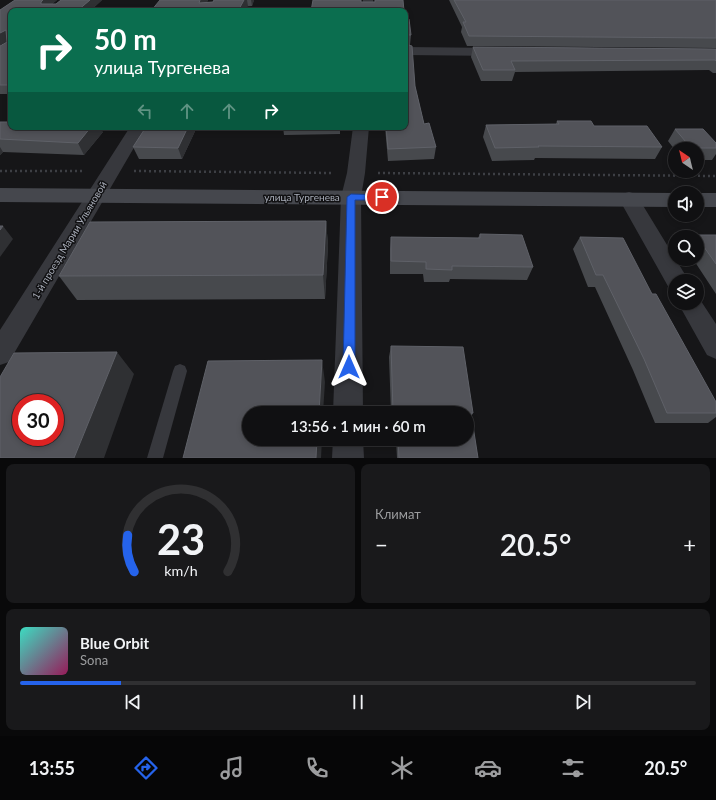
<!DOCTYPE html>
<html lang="ru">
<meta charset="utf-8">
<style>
:root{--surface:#101012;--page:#19191b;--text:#f1f3f6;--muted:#9c9d9f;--line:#303032;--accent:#2563eb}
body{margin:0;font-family:Lato,sans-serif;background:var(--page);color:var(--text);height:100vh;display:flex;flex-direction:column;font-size:15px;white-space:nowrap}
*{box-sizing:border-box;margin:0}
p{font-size:13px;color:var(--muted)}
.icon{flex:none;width:22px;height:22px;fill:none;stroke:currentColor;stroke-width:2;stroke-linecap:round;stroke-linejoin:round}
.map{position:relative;height:458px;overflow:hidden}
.sheet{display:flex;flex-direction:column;gap:6px;padding:6px;background:#09090a;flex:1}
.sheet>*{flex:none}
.hud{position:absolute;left:8px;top:8px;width:400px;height:122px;border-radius:8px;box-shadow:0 2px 6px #0003,0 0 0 1px var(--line);background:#0b6e4f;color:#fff;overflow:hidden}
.needle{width:26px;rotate:325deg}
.tools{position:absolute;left:668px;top:142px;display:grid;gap:8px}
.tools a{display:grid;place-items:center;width:36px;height:36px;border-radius:50%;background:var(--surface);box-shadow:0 2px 6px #0003,0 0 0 1px var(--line);font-size:20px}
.speed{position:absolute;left:12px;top:394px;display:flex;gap:8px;font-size:20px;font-weight:700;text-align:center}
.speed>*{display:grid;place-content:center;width:52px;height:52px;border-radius:50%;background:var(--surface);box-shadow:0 2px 6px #0003,0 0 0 1px var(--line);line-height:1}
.speed .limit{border:6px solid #d22;background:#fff;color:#111}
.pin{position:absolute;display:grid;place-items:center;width:34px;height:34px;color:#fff;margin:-17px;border:2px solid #fff;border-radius:50%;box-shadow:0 1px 4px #0007}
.me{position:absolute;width:44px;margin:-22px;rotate:0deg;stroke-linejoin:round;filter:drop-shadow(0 0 3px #0008)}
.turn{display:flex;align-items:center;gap:14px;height:84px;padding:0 20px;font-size:18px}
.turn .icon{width:52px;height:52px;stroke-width:2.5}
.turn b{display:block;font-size:28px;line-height:34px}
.lanes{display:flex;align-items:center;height:38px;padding:0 20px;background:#0003;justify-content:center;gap:20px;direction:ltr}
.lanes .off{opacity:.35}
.big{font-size:30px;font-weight:600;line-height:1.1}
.sheet .tile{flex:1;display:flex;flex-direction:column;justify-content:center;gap:6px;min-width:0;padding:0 14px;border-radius:8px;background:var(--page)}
.sheet .dial{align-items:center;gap:0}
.dial svg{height:104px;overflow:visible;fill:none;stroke:var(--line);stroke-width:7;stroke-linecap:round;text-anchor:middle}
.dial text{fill:var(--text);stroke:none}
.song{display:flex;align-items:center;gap:12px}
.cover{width:48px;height:48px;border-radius:6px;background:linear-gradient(135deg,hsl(170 70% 55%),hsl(330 70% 35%))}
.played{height:4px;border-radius:2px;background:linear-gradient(90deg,var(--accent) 15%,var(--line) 15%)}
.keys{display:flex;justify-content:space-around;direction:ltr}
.heat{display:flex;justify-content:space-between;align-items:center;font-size:22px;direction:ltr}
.sheet .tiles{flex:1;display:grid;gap:6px;grid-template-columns:1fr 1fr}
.tile:last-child{grid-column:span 2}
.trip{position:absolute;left:242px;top:406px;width:232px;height:40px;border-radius:20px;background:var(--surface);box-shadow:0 2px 6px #0003,0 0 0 1px var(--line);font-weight:600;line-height:40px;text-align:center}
.tabs{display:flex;height:64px;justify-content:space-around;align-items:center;background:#060607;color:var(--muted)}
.tabs .icon{width:28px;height:28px}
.tabs .current{color:var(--accent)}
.tabs b{font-size:18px;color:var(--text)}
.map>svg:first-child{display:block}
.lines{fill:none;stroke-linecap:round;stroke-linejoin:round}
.path{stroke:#3d3f44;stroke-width:2.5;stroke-dasharray:2 3;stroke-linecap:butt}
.lane{fill:#37383d;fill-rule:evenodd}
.street{fill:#37383d;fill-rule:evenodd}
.secondary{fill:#45474d;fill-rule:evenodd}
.wall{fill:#47494d}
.shaded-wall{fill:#2f3033}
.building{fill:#525359;stroke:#5f6168;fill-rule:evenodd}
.route{fill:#2563eb;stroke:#184099}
.labels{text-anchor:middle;stroke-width:3;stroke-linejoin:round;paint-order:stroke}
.street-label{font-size:10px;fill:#a8adb8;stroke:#111113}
</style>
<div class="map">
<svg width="716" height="458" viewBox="0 0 716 458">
<rect width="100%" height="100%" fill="#161618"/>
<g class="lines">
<!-- path -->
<path class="path" d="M0,171H85
M134,171L333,173
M378,173L716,176"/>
<!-- lane -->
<path class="lane" d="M180,364L185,366L187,371L163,458H147L173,371L175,366Z"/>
<!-- street -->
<path class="street" d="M363,0H373L374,11H362Z
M405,47L500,48L507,52L500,56L405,55Z
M130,127H146L9,362L0,365V330Z
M353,127H369L365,173L361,197L363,413H333L341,197L347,173Z
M629,192L636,194L689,281H675V290L669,288L619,199L622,194Z
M697,295L716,324V359L707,355L678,303H697Z
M333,439H363L364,458H332Z"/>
<!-- secondary -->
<path class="secondary" d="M0,188L675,193V207L0,202Z
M697,193H716V207H697Z"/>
</g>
<!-- wall -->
<path class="wall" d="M15,0H57L52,4H56L61,0H102L90,11H11V94H0V46L7,42V41L0,45V10Z
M208,0L207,2H213L214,0H254L252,6L151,11Z
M449,0H716V48L467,46L461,32L462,27Z
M405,19L411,35L410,45L415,86L424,124L436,147L434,159L388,161L385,127H405Z
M473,47L716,49V73H713L709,70L515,72L512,81H481L471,57Z
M557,121L594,126L662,147L655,159L535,158L534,160L492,161L483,137L486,125L556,124Z
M0,122L103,132L84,155L3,152L0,155Z
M146,127H197L182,159H139L133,147Z
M283,127H340V134L284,135Z
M675,129L716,143V154L712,160H697V149H675V150L668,141Z
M326,221L328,245L325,299L77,300L59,276Z
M480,234L533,267L527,280L450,279L449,282H424L423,274H390V249L391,237L478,238Z
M696,235H716V294L693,259H697V237H694Z
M580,237L652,294L716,402V417L708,423H655L633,370L595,287H588L573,249Z
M391,346L473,413L471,417L478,458H397L396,439H467V413H391L389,357Z"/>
<!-- shaded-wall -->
<path class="shaded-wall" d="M43,0H57L45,10L41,4V2Z
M90,0H102L90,11H77Z
M200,0H208L202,11L199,3Z
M244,0H247L248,6L245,11H238Z
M251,0H254L252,6Z
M6,30L11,39L0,45V33Z
M11,82V91L8,85Z
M91,127H100L103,132L84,155L78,143Z
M188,127H197L182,159L178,148Z
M0,147L3,152L0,155Z
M326,221L328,245L325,299L323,275Z
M3,226L13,239L0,257V230Z
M117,352L134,374L104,458H74Z
M322,360L325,382L323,413H319Z
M317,439H322L321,458H316Z"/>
<!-- building -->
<path class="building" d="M15,0H43L41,2V4H56L61,0H90L77,11H11V82L8,85H0V46L7,42L6,30L0,33V10Z
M160,0H200L199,3L213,2L214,0H244L238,11H151Z
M313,0H361V2H375V0H403L404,11H311Z
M454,0H716V38L469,36L463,22H466Z
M405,19H409L411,35H405Z
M405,44L412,46L415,86L424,124L429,123L436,147L388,149L386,127H405Z
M473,47L716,49V61L715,60L511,61L515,70H483Z
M557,121H591L594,126H647L662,147L538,146L539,147L495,148L486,125L559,124Z
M0,122H11V127H91L78,143L0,139Z
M146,127H188L178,148L133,147Z
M675,129H703L716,143V148H691Z
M326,221L323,275L59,276L90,222Z
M0,226H3L0,230Z
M480,234L522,235L533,267L452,266V270L426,269V262L391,261V237L480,238Z
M696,235H716V264L697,237Z
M580,237L623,238L652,294H656L716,402V413H667L644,359L603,275H596Z
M391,346L463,347L473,413H471L478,458H399L398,439H467V413H397V412H393Z
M117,352L74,458H0V377L14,353ZM21,403H55V437H21Z
M322,360L319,413H249V439H317L316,458H183L208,361Z"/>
<!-- route -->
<path class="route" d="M351,194L382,195L386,197L382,200H355V367L353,371L349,372L345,371L343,367L347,197Z"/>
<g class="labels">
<!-- street labels -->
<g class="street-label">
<text x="302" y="201">улица Тургенева</text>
<text transform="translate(69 240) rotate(-59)" y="4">1-й проезд Марии Ульяновой</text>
</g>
</g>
</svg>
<div class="tools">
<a><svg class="needle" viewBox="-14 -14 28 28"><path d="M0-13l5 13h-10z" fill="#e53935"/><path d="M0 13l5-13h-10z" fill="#9c9d9f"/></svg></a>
<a><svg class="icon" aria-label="sound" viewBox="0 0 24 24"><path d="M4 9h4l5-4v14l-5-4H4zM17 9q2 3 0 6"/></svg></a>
<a><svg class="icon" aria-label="search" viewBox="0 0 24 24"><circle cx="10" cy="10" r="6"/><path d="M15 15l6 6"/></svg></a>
<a><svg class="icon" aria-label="layers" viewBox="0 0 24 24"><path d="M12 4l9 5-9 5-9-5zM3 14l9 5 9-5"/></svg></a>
</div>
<div class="speed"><div class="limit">30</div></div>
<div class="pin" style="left:382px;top:197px;background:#d93025"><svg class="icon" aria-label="arrive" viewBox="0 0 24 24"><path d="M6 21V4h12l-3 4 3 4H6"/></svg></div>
<svg class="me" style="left:349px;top:367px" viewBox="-20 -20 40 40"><path d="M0-17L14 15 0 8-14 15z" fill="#2563eb" stroke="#fff" stroke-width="4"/></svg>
<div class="trip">13:56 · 1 мин · 60 m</div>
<div class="hud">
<div class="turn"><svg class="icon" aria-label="right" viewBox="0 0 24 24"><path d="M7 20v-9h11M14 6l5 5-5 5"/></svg><div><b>50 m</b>улица Тургенева</div></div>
<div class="lanes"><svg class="icon off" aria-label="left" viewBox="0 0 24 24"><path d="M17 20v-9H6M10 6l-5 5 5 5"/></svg><svg class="icon off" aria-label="ahead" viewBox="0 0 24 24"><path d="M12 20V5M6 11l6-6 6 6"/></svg><svg class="icon off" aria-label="ahead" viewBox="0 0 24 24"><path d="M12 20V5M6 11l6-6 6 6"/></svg><svg class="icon" aria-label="right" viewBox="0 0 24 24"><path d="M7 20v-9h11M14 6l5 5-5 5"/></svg></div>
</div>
</div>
<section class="sheet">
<div class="tiles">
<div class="tile dial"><svg viewBox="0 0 100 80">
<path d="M14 69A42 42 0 1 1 86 69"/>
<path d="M14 69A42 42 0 0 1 9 41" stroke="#2563eb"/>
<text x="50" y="56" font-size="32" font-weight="700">23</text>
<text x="50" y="72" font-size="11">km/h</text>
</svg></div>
<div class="tile"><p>Климат</p>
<div class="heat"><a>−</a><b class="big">20.5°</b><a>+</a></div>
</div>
<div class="tile">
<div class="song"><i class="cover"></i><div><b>Blue Orbit</b><p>Sona</p></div></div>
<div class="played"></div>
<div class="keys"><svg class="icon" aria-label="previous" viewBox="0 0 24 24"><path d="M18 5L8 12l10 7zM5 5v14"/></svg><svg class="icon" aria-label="pause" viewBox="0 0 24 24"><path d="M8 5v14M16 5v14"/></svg><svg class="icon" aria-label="next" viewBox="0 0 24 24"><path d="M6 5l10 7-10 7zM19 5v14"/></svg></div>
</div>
</div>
</section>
<nav class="tabs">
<b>13:55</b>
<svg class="icon current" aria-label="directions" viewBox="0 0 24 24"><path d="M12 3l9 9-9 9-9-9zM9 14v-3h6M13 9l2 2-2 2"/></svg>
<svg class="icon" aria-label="music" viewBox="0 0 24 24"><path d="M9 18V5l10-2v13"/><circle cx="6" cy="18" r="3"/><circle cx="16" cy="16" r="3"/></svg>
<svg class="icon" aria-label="phone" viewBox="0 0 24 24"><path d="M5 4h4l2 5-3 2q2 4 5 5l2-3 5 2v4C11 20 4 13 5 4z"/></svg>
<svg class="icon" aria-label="climate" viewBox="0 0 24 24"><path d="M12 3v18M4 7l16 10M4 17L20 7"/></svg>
<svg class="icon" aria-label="car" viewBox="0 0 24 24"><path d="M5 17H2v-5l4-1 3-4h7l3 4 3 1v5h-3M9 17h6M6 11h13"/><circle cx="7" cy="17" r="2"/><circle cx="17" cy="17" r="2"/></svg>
<svg class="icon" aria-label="filters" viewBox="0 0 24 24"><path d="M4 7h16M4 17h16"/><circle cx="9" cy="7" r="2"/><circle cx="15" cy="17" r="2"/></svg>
<b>20.5°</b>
</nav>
